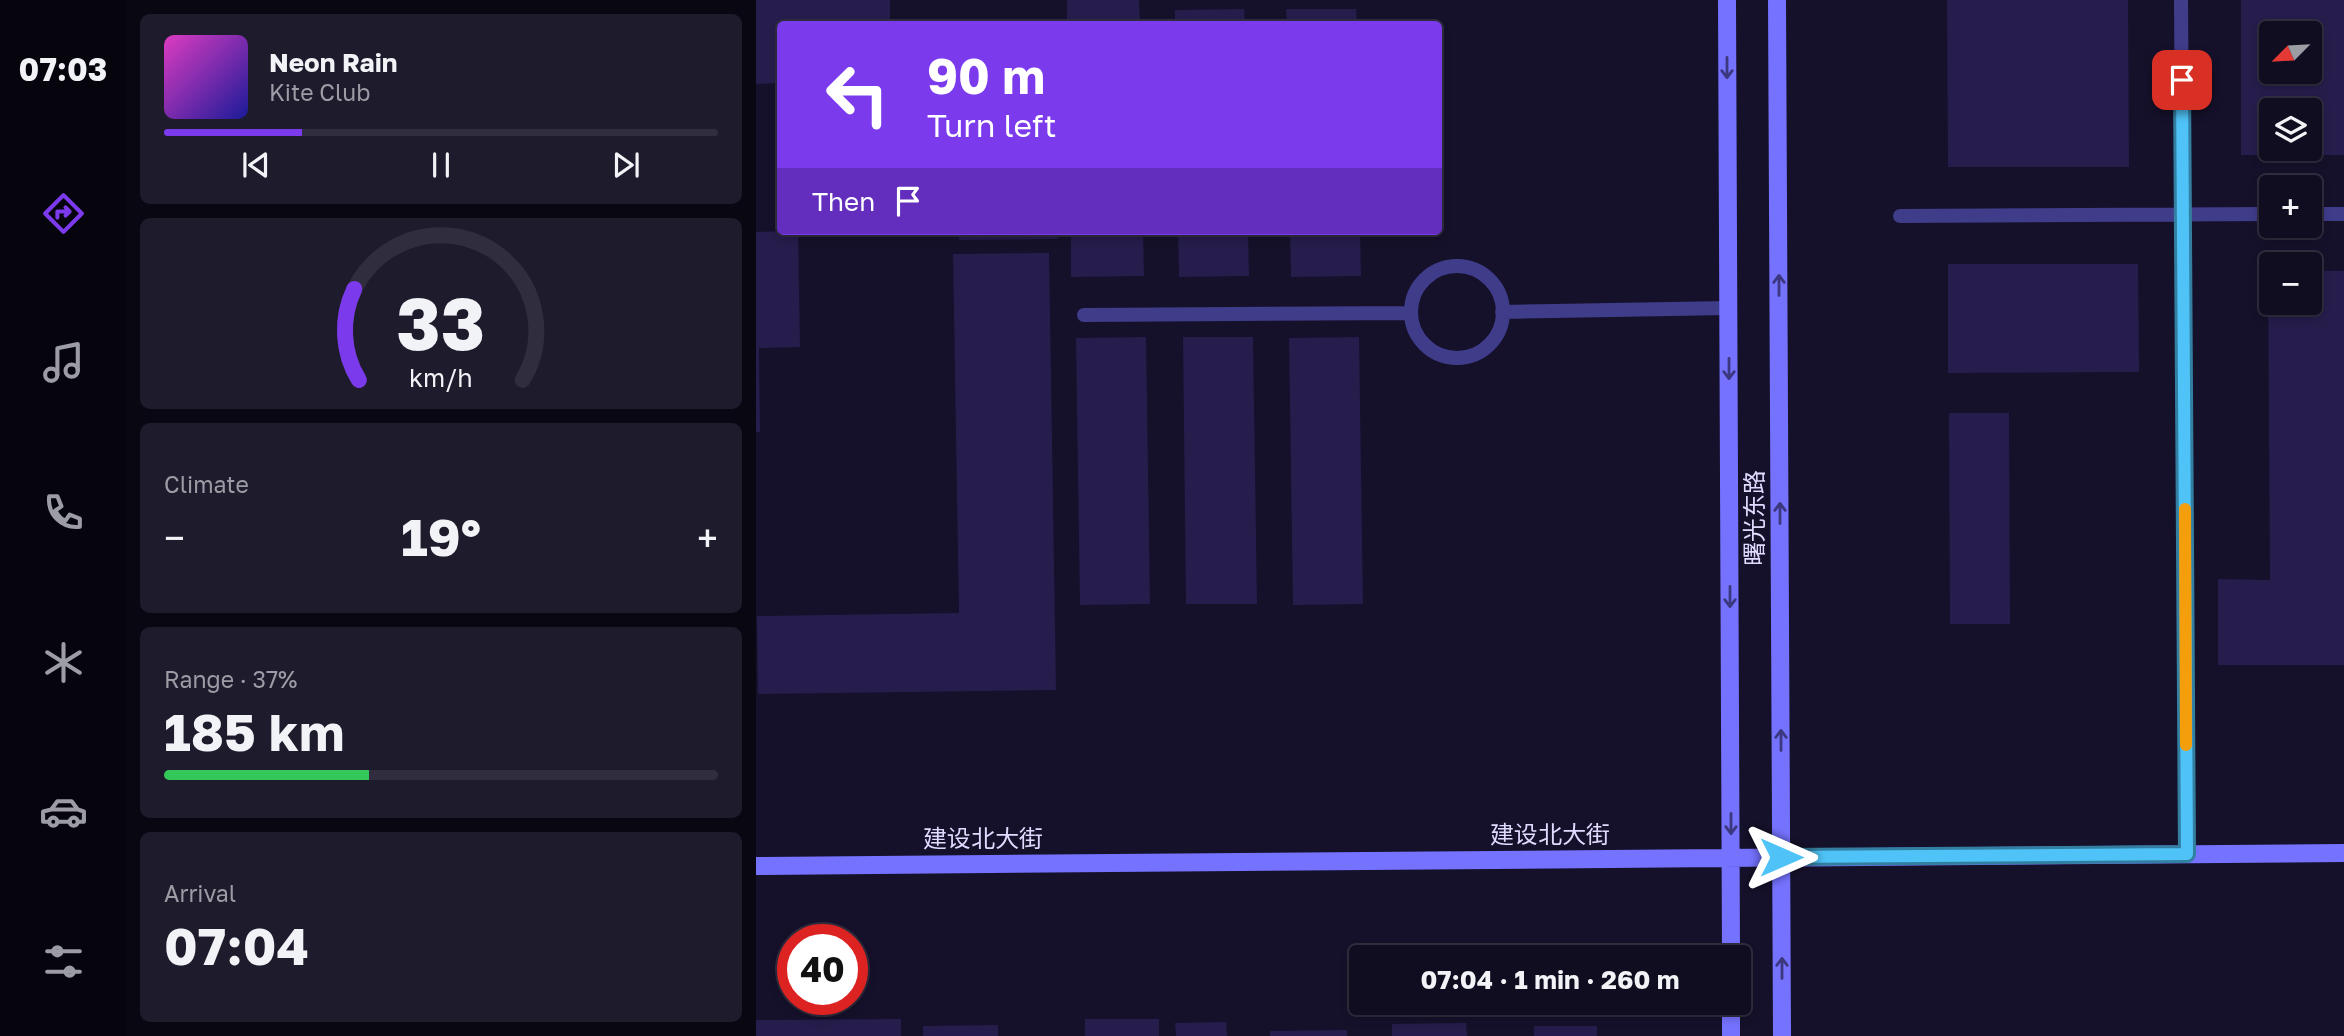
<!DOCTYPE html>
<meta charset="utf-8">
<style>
:root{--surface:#100d20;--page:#1e1b2d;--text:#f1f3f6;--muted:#9c9ca5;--line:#302d3e;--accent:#7c3aed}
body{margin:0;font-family:"Golos Text","Noto Sans SC",sans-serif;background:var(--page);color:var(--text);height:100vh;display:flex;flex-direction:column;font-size:26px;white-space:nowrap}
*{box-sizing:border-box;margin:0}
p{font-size:23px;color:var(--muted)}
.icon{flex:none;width:38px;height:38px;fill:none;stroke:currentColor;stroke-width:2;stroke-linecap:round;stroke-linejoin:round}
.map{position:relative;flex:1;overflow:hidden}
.drawer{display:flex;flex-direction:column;gap:14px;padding:14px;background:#090712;width:630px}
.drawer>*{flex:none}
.top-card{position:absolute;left:21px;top:21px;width:665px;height:214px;border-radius:7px;box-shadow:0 4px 10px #0003,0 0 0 2px var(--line);background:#7c3aed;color:#fff;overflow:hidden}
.needle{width:46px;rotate:246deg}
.fabs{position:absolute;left:1503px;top:21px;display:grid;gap:14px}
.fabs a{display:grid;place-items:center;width:63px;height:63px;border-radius:7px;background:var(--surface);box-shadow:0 4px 10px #0003,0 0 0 2px var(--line);font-size:35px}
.speed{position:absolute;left:21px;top:924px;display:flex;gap:14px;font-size:35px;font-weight:700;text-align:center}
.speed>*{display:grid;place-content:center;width:91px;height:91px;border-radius:50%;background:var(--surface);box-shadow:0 4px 10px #0003,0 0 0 2px var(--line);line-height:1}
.speed .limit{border:10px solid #d22;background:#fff;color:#111}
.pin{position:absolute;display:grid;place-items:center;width:60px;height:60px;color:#fff;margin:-30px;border-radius:14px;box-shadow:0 4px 10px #0006}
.me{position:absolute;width:77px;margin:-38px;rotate:90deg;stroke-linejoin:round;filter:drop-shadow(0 0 5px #0008)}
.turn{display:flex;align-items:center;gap:24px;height:147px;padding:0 35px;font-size:32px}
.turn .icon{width:91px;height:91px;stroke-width:2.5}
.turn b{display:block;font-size:49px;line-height:60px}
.then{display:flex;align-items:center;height:66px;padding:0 35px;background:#0003;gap:14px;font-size:26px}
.big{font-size:52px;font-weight:700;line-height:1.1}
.drawer .tile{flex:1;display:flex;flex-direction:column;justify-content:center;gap:10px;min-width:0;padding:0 24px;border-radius:10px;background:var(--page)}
.drawer .dial{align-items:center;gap:0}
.dial svg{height:182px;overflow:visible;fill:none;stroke:var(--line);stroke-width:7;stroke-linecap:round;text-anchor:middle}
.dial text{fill:var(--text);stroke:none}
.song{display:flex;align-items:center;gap:21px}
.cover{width:84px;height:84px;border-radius:10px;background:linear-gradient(135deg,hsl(310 70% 55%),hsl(240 70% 35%))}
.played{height:7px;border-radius:4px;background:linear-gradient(90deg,var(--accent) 25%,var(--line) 25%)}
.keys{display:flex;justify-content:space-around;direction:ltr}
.heat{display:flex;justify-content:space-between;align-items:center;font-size:38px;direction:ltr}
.charge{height:10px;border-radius:5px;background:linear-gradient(90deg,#34c759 37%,var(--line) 0)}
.trip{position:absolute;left:593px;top:945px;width:402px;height:70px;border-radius:7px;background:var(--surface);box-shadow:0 4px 10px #0003,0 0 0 2px var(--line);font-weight:700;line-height:70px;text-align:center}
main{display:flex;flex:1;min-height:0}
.tab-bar{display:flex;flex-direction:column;width:126px;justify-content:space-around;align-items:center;background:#06050d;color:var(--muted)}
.tab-bar .icon{width:49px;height:49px}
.tab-bar .current{color:var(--accent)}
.tab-bar b{font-size:32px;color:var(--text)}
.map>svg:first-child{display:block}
.building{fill:#261d4c;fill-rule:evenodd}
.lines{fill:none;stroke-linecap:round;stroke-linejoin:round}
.lane{stroke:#3f3c8a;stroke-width:14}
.secondary{stroke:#7572ff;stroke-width:18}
.oneway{stroke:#3b3880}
.route-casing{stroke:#337fa1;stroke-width:18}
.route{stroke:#4fc3f7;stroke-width:12}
.slow{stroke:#f59e0b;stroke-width:12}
.labels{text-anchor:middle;stroke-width:7;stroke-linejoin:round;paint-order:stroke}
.street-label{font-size:24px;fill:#dfdbff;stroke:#15112b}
</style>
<main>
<nav class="tab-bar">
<b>07:03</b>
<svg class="icon current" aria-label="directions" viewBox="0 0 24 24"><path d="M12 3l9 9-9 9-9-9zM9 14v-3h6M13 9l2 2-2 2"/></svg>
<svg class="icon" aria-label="music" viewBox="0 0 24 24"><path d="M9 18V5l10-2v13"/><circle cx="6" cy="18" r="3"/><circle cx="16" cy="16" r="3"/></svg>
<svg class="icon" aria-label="phone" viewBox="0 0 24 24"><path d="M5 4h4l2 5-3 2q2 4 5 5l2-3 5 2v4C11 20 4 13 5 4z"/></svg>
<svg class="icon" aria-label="climate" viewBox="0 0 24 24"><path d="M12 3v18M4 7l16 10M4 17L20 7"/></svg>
<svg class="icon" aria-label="car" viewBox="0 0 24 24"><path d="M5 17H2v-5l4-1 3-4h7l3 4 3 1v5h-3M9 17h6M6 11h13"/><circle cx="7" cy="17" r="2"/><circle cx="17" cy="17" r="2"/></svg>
<svg class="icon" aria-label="filters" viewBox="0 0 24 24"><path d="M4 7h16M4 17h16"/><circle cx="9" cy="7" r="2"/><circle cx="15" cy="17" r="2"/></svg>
</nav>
<section class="drawer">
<div class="tile">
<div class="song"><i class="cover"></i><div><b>Neon Rain</b><p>Kite Club</p></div></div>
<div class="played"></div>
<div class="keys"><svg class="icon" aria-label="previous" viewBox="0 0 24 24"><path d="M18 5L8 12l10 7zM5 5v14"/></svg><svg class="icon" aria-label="pause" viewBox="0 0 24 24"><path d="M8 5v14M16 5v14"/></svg><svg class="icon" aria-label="next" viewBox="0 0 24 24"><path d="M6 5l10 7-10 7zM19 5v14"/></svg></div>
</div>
<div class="tile dial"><svg viewBox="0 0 100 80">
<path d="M14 69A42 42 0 1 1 86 69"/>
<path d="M14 69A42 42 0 0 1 12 29" stroke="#7c3aed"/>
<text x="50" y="56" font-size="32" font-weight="700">33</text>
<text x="50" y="72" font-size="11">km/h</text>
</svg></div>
<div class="tile"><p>Climate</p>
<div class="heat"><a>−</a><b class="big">19°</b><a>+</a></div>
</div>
<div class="tile"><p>Range · 37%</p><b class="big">185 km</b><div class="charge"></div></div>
<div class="tile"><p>Arrival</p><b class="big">07:04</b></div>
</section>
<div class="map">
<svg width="1588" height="1036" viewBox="0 0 1588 1036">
<rect width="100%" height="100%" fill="#15112b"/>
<!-- building -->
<path class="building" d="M0,0H134V24H24V83L0,84Z
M311,0H383L384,24H311Z
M1191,0H1372L1373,167H1192Z
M1485,0H1588V155H1485ZM1516,33H1554V72H1516ZM1516,110H1554V149H1516Z
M488,9L489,24H419V10Z
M530,9H600L601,24H531Z
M42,231L44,347L3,348L4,432H0V232Z
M203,231H302V239L203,240Z
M315,231H387L388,276L315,277Z
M422,231H492L493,276L423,277Z
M534,231H604L605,276L535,277Z
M293,253L300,690L2,694L1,616L203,613L197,254Z
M1192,264H1382L1383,372L1192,373Z
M1512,271H1516V303H1554V271H1588V665H1462V579L1514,580Z
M390,337L394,604L324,605L320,338Z
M427,337H497L501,604H430Z
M603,337L607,604L537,605L533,338Z
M1193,413H1253L1254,624H1194Z
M145,1019V1036H0V1020Z
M329,1019H403V1036H329Z
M470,1022L471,1036H420L419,1023Z
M710,1023L711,1036H636V1024Z
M242,1025V1036H167V1026Z
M778,1026H841V1036H778Z
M591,1030V1036H514V1031Z"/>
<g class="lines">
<!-- lane -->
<path class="lane" d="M1425,0L1431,854
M1554,214H1588
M1144,216L1516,214
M655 312a46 46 0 1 1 92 0a46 46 0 1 1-92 0Z
M746,312L973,308
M328,315L655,313"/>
<!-- secondary -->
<path class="secondary" d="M971,0L975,957
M1021,0L1026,1036
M0,866L1588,853
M975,1003V1036"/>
</g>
<!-- one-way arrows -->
<defs><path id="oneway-shaft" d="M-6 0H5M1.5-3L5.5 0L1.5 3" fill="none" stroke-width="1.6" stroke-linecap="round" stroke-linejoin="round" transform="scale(1.75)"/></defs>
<g class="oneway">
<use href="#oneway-shaft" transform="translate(971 68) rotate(90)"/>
<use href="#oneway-shaft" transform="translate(1023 285) rotate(-90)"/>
<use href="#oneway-shaft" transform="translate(973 369) rotate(90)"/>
<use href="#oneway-shaft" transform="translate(1024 513) rotate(-90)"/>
<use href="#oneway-shaft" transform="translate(974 597) rotate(90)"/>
<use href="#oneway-shaft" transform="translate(1025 740) rotate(-90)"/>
<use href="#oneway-shaft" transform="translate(975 824) rotate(90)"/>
<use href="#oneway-shaft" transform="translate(1026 968) rotate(-90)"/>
</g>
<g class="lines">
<!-- route casing -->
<g class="route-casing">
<path id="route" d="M1025,857L1431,854L1426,80"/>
</g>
<!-- route -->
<use href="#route" class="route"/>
<!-- slow -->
<path class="slow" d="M1429,509L1430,745"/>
</g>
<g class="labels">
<!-- street labels -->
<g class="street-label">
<text transform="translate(999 518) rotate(-90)" y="8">曙光东路</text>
<text x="794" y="843">建设北大街</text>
<text x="227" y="847">建设北大街</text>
</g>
</g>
</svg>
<div class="fabs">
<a><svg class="needle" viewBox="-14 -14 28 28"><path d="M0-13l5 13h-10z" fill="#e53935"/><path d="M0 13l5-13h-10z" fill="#9c9ca5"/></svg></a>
<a><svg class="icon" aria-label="layers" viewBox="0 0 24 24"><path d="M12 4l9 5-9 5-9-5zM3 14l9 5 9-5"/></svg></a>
<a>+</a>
<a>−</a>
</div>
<div class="speed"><div class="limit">40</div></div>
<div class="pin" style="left:1426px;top:80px;background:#d93025"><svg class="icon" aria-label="arrive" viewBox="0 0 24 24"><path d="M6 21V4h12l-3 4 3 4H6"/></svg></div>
<svg class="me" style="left:1025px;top:857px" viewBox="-20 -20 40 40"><path d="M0-17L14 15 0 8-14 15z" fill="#4fc3f7" stroke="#fff" stroke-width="4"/></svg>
<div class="trip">07:04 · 1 min · 260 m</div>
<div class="top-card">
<div class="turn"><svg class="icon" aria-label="left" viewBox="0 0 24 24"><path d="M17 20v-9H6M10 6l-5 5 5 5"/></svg><div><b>90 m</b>Turn left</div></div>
<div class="then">Then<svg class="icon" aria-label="arrive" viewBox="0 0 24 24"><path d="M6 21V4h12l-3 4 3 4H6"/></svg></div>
</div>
</div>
</main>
